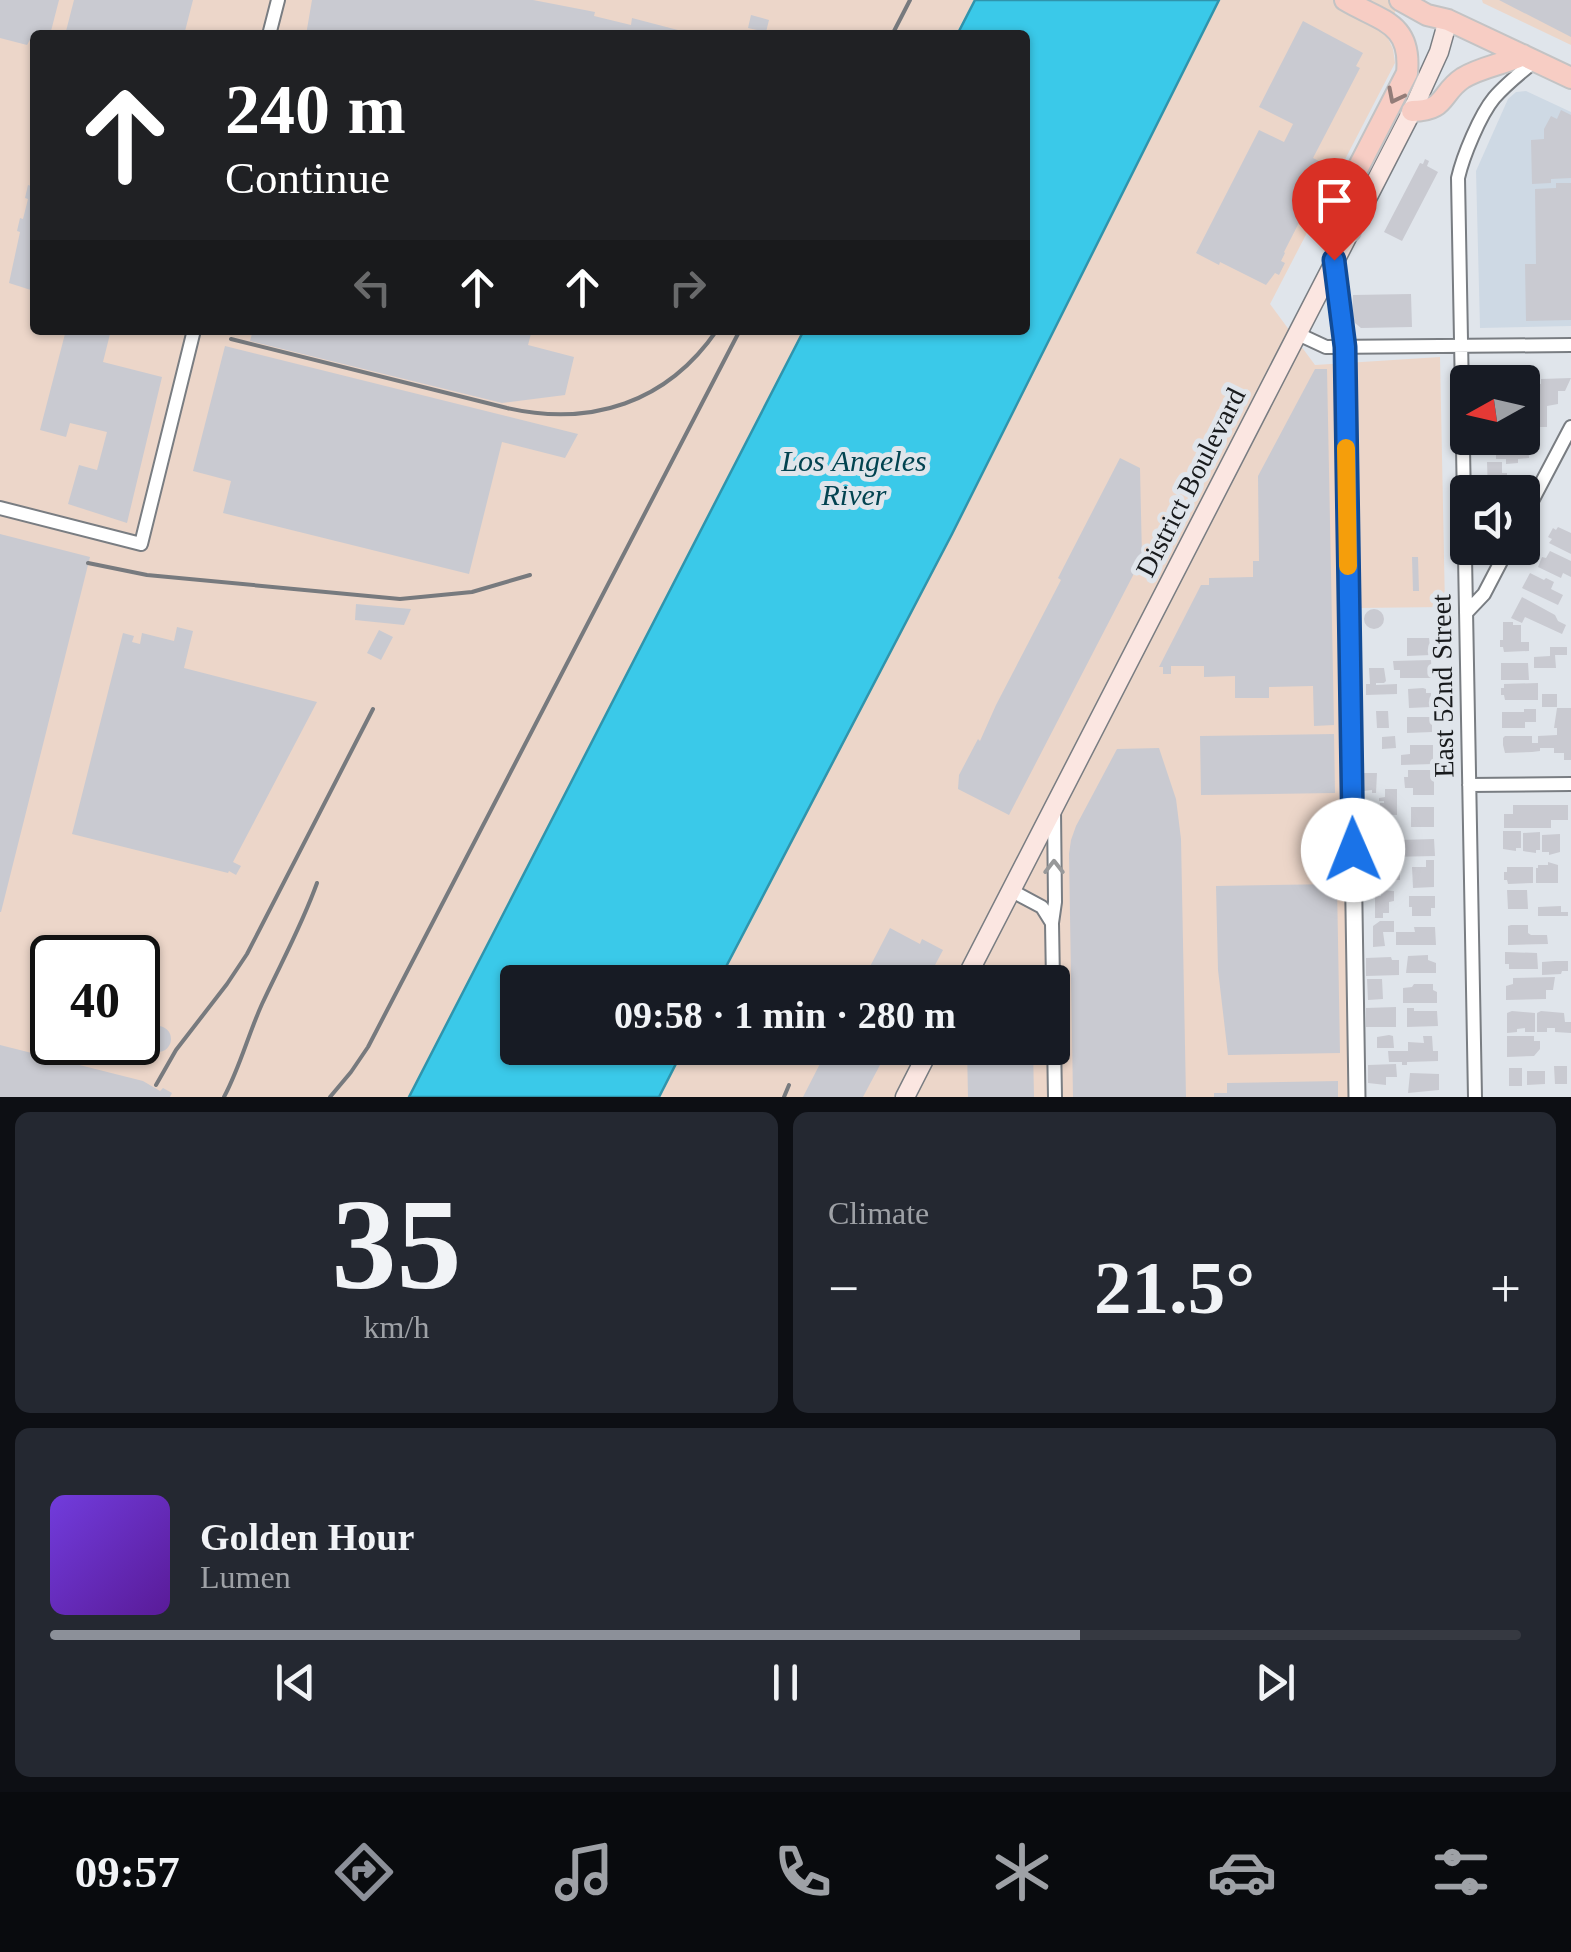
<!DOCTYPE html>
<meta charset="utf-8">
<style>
:root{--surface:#171b24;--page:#242831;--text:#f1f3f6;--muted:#9ea1a6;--line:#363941;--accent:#8c9099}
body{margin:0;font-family:Georgia,serif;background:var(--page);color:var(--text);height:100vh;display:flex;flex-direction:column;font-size:38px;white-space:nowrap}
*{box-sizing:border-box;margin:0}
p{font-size:32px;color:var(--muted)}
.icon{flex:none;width:55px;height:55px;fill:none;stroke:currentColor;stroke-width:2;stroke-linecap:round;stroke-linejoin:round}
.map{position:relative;height:1097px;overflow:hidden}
.sheet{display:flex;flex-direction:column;gap:15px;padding:15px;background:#0d0f14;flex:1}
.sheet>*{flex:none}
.hud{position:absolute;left:30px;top:30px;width:1000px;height:305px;border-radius:10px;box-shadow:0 2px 8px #0004;background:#202124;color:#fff;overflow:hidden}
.needle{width:65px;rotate:262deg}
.fabs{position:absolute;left:1450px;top:365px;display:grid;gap:20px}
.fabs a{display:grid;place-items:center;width:90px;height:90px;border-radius:10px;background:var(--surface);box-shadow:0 2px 8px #0004;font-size:50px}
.speed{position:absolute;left:30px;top:935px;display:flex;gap:20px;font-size:50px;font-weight:700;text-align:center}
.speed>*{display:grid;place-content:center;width:130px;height:130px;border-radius:50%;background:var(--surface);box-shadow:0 2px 8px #0004;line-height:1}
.speed .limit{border:5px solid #111;border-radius:15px;background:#fff;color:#111}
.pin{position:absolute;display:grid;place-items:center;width:85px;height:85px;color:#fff;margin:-102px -42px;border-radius:50% 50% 50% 0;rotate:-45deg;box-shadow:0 0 10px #0007}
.pin .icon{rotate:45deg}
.me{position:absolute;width:110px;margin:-55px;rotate:359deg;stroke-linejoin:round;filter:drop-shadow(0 0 8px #0008)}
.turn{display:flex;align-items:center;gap:35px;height:210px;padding:0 30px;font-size:45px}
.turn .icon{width:130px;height:130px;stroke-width:2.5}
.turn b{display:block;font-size:70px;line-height:85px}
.lanes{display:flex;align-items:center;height:95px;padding:0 30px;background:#0003;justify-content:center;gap:50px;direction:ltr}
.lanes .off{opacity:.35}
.big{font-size:75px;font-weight:700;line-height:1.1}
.sheet .widget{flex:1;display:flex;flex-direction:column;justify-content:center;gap:15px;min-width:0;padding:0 35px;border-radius:15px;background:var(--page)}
.sheet .dial{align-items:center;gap:0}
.dial b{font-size:130px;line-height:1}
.song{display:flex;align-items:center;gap:30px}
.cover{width:120px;height:120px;border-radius:15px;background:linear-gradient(135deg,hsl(260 70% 55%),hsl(270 70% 35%))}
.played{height:10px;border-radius:5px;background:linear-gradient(90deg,var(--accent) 70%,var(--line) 70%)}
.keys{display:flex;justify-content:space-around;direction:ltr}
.heat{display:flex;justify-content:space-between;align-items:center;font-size:55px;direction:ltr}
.sheet .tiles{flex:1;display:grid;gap:15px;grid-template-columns:1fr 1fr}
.widget:last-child{grid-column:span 2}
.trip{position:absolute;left:500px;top:965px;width:570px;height:100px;border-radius:10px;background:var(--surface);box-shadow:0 2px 8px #0004;font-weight:700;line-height:100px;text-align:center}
.tab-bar{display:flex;height:160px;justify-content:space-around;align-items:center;background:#090b0e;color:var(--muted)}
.tab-bar .icon{width:70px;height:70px}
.tab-bar .current{color:var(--accent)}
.tab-bar b{font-size:45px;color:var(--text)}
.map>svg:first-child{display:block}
.built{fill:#ced9e4}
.industrial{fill:#ecd6c9;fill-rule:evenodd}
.water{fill:#3ac9e9;stroke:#3094ac;stroke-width:2.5}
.building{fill:#c9cad1}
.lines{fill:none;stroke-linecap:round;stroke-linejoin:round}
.minor-casing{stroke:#797d82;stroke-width:16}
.tertiary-casing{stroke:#797d82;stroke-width:19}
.secondary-casing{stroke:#797d82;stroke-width:21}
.primary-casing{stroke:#c3c3c4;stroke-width:24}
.minor{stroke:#fff;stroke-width:12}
.tertiary{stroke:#fff;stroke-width:15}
.secondary{stroke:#fbe6e1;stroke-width:18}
.primary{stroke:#f7cdc4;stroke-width:20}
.rail{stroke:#777a7e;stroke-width:4}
.oneway{stroke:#937c78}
.oneway2{stroke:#979899}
.route-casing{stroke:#114b97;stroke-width:25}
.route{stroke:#1a73e8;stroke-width:18}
.slow{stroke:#f59e0b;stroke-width:18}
.labels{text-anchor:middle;stroke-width:10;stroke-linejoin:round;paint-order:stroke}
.street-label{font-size:28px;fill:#181a1c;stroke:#e0e5eb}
.water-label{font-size:30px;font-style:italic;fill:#024350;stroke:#e0e5eb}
</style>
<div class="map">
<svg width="1571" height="1097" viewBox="0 0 1571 1097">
<rect width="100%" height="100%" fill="#e0e5eb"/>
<!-- built -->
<path class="built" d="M1526,91L1571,112V326L1480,328L1476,171L1508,99L1516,92Z"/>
<!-- industrial -->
<path class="industrial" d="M0,0H1400L1386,34L1393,49L1395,63L1270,304L1315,365L1440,357L1445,607L1356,608L1359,1097H0ZM35,35H1025V330H35ZM52,958H138V1042H52ZM518,982H1052V1048H518Z
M1482,0H1571V45L1483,3Z"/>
<!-- water -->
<path class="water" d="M975,0H1219L952,534L718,982H518V1048H684L659,1097H409L804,330H1025V35H957Z"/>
<!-- building -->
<path class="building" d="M0,0H59L50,35H35V39L31,38L27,45L0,38Z
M74,0H193L184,35H65Z
M312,0H533L595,12L594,16L631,25L632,18L693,34L306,35Z
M1499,0H1571V37Z
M751,15L769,20L766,32L748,28Z
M1303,21L1363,53L1356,66L1360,68L1313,158L1328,166L1284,252L1285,253L1281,261L1285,263L1279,275L1275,273L1266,285L1220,262L1219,265L1196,253L1259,130L1284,142L1293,124L1259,107Z
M1561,110L1571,115V178L1551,179V183L1532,184L1531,140L1544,139V129L1551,116L1557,119Z
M1425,159L1429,161L1427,166L1438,172L1402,241L1384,232L1420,163L1423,164Z
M34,177H35L34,291L9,283L20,232L17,231L20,218L23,219L28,199L25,198L28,185L31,186Z
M1556,183H1571V320L1526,321L1525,264H1536L1535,189L1556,188Z
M1411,294L1412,327L1361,328L1355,323L1352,315L1353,295Z
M66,330H111L103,362L162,377L127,523L68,504L79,465L97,470L107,432L70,423L66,437L40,430Z
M253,330H532L528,345L574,357L565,395L502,403L250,341Z
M225,346L578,434L565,458L502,442L469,574L223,513L231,481L193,471Z
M1315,369H1327L1334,725L1314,726L1313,686L1269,687V698H1235V676L1204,677V666H1171V674H1163V667H1159L1201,585H1209V578L1253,577V561H1259L1258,476Z
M1571,378L1565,391H1558V404L1547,406V427H1533V440H1522V423H1534L1535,384H1541V379Z
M1522,380H1528L1529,408H1522Z
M1496,444H1528L1529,458L1518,459V463L1506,464V459H1496Z
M1120,458L1140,468L1142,558L1009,815L958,789L959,775L978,739L980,741L996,705L1061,580L1058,578Z
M1487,462H1502V473H1507V479H1502L1503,488L1509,489V492H1488Z
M1558,527L1571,533V554L1549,543L1552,539L1548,537L1553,528L1556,530Z
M0,534L90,557L1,912H0Z
M1550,551L1571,561V577L1563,573L1561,578L1538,567L1542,557L1546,558Z
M1412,557H1418L1419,591H1413Z
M1530,573L1544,580L1546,578L1554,582L1551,589L1563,595L1558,605L1522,588Z
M1522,597L1555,615L1558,621L1566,625L1562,634L1525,617L1522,623L1511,618Z
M356,604L411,609L404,625L355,620Z
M1364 619a10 10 0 1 1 20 0a10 10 0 1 1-20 0Z
M1503,622H1513V625H1521V642H1529V651L1504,652L1503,647H1500V640H1503Z
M177,627L193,631L184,668L317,702L233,862L241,866L236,875L229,871L228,873L72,834L123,633L134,636L132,642L140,644L142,633L174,641Z
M379,630L393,637L381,660L367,653Z
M1407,638H1429L1431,655L1407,656Z
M1550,647H1567V655H1555L1556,668H1534V657L1550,656Z
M1431,660L1432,678H1400V670H1394L1393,661Z
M1501,663H1528L1529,680H1501Z
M1369,668H1384L1386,681L1384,683H1376V685L1397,684V694L1366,695V684H1370Z
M1538,683V700H1505L1504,695H1501V688H1504V684Z
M1423,688L1426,689V693H1431V707L1409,708L1408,689Z
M1542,694H1557V707H1542Z
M1557,708H1571V760H1564V753H1554V748H1540V751L1532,752L1505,753L1503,745V738L1505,736H1532V743H1538V736L1557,735V728H1554Z
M1524,709H1536V722H1525V728H1502V712H1524Z
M1376,711H1388L1389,728H1377Z
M1407,717H1432V732L1407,733Z
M1334,734L1335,793L1201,795L1200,736Z
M1395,736L1396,748L1382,749V737Z
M1410,745H1433V764L1401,765V755L1410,754Z
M1159,748L1176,799L1181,839L1186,1097H1073L1069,854L1071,840L1076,826L1117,749Z
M1408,770H1434V795H1413V788H1405L1404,777H1408Z
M1364,773H1377L1376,793H1372V790L1364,791Z
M1385,789H1397V815L1380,814V803H1384V801H1379V798L1385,797Z
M1513,805H1568V820H1551V828H1504V814H1513Z
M1411,807H1434V827H1411Z
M1368,812H1377V821H1390V830H1364L1363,821L1368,818Z
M1391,831L1392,845H1374V838H1368L1367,832Z
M1503,831H1521V848H1516V851L1503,849Z
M1540,832V850H1536V853L1523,851V833Z
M1560,834V852L1549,855V852H1542V835Z
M1434,839L1435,856L1390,857V850L1398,849V840Z
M1426,860H1434V887L1413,888L1412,867H1426Z
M1387,861H1400V880H1388V872H1380V862Z
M1548,862L1558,865V883H1536V868H1538V865H1548Z
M1507,867H1533V883L1508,884L1507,880H1504V872H1507Z
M1337,884L1340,1053L1228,1055L1218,970L1216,886Z
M1381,890L1394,891V901L1389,902V913H1383V918H1375V896H1381Z
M1507,890H1527L1528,909H1508Z
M1409,896H1435V908H1431V916H1412V907H1409Z
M1561,906V912H1568V916H1538V907Z
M1380,921H1394V932H1383L1385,946L1373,947V926Z
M1511,925H1528V933L1531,935H1547L1548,944L1508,945V926Z
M1414,927H1435L1436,945H1396V932H1415Z
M890,928L920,944L922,939L943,950L926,982H862Z
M1505,952L1537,953L1538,969H1509V964H1505Z
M1428,955V960L1436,963V973H1406L1408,956Z
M1391,957L1392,960H1399V975L1366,976V958Z
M1555,961H1568V971H1562L1561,974L1542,975V962Z
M1555,977L1553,990H1546V999L1506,1000V986L1513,984V978Z
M1367,979H1382L1383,999L1368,1000Z
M1414,984H1433V990L1437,992V1003H1403V988L1412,987Z
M1396,1007V1027H1366V1008Z
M1407,1008H1414V1011H1437L1438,1026L1407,1027Z
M1512,1011L1535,1013V1032H1525V1028L1517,1029V1032L1507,1033V1013Z
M1541,1011L1564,1013L1565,1022H1571V1033L1555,1032V1028H1547V1032H1537V1013Z
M145 1039a13 13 0 1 1 26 0a13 13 0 1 1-26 0Z
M1389,1035L1393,1036L1394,1048H1377V1037Z
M1423,1036H1432L1433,1051H1438V1061L1407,1062V1065H1402V1062H1389L1388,1051H1408V1042L1424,1043Z
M1507,1036H1534V1041H1540V1049L1534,1056L1507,1057Z
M0,1045L143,1081L160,1091L163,1088L172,1093L170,1097H0Z
M828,1048H889L863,1097H803Z
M967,1048H1033L1034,1097H968Z
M1396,1064L1397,1077H1386V1085L1368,1083V1065Z
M1554,1066H1567V1084H1555Z
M1509,1068H1522V1086H1509Z
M1527,1071H1545V1084L1527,1085Z
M1410,1073L1439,1074V1090L1408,1093Z
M1338,1081V1097H1214V1093H1227V1083Z"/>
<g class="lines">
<!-- minor casing -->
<g class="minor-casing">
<path id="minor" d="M269,35L278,0
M1298,334L1326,347L1571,345
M0,508L141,544L194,330
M1522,520L1571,427
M1466,613L1484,594L1508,548
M1469,785L1571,784
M1054,810L1055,902L1052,923L1055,1097
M1012,891L1042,907L1052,923
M1475,1097L1458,178C1463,156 1480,115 1494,98C1506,84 1520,73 1535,61"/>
</g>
<!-- tertiary casing -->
<g class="tertiary-casing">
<path id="tertiary" d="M1334,262L1345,347L1357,1097"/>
</g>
<!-- secondary casing -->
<g class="secondary-casing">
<path id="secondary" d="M964,982L1412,111L1439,52L1448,20
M905,1097L930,1048"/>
</g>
<!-- primary casing -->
<g class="primary-casing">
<path id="primary" d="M1345,0C1380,21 1412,22 1407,73L1341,201L1342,217L1350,231
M1400,0L1427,15L1448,20L1571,78
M1412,111C1447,111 1440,93 1463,78C1481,67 1504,64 1523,55"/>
</g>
<!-- minor -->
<use href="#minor" class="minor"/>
<!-- tertiary -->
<use href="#tertiary" class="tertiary"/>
<!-- secondary -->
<use href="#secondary" class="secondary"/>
<!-- primary -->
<use href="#primary" class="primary"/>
<!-- rail -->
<path class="rail" d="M892,35L910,0
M231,339L507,408C591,427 667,403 717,330
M88,563L147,575L400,599L472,592L530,575
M156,1085L176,1050L227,984L247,954L373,709
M224,1097C240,1067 248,1035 262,1004C281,963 302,925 317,883
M330,1097L351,1072L368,1047L740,330
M784,1097L789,1085"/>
</g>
<!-- one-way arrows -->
<defs><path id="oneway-chevron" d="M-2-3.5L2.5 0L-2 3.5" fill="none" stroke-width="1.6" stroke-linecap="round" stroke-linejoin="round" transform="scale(2.5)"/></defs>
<use class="oneway" href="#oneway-chevron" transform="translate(1395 96) rotate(117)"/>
<use class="oneway2" href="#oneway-chevron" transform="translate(1054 867) rotate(-90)"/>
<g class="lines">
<!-- route casing -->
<g class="route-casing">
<path id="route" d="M1334,260L1345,347L1353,850"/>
</g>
<!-- route -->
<use href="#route" class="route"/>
<!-- slow -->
<path class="slow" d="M1346,448L1348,566"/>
</g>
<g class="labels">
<!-- street labels -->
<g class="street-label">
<text transform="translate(1190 482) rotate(-63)" y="10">District Boulevard</text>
<text transform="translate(1442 686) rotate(-91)" y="10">East 52nd Street</text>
</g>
<!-- water labels -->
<g class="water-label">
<text x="854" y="471">Los Angeles<tspan x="854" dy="34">River</tspan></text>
</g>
</g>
</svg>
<div class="fabs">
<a><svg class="needle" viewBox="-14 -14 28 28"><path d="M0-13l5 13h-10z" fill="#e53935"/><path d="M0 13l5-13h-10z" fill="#9ea1a6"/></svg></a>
<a><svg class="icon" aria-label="sound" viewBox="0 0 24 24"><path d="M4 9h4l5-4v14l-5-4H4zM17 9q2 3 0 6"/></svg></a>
</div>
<div class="speed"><div class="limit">40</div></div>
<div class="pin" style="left:1334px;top:260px;background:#d93025"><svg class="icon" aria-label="arrive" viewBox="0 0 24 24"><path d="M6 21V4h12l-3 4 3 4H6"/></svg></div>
<svg class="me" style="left:1353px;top:850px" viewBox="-20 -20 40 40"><circle r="19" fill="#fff"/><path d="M0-13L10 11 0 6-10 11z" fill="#1a73e8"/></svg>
<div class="trip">09:58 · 1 min · 280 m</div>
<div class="hud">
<div class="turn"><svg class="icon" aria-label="ahead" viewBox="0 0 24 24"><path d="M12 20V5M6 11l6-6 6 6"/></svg><div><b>240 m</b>Continue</div></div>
<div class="lanes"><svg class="icon off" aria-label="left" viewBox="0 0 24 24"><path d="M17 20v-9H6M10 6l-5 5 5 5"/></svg><svg class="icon" aria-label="ahead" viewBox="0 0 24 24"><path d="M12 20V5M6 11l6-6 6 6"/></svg><svg class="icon" aria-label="ahead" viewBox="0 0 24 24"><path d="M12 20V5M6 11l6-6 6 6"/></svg><svg class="icon off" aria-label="right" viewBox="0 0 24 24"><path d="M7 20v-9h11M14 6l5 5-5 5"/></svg></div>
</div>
</div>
<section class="sheet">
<div class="tiles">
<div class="widget dial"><b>35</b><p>km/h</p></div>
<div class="widget"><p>Climate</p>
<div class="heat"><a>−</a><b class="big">21.5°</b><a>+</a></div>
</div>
<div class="widget">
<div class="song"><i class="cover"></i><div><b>Golden Hour</b><p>Lumen</p></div></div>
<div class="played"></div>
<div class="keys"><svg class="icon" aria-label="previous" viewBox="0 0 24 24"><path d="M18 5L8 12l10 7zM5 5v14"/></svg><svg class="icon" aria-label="pause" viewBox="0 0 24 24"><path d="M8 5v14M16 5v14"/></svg><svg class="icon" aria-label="next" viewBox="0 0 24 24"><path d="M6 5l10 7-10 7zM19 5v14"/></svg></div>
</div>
</div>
</section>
<nav class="tab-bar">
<b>09:57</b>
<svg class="icon current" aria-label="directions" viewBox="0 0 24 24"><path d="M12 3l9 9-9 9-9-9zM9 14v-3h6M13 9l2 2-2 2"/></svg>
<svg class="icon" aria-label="music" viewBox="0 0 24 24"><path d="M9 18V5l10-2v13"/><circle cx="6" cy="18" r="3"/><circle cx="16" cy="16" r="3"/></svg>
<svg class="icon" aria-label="phone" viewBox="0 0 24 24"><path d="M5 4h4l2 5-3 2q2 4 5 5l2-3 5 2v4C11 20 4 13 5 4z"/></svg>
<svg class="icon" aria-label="climate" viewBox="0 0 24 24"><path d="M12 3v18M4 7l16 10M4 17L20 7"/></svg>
<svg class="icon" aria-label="car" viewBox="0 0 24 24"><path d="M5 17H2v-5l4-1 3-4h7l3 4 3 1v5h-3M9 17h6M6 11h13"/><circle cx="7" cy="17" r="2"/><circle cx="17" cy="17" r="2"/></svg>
<svg class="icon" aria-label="filters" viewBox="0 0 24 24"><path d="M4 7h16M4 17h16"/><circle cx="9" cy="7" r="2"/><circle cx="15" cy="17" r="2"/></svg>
</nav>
